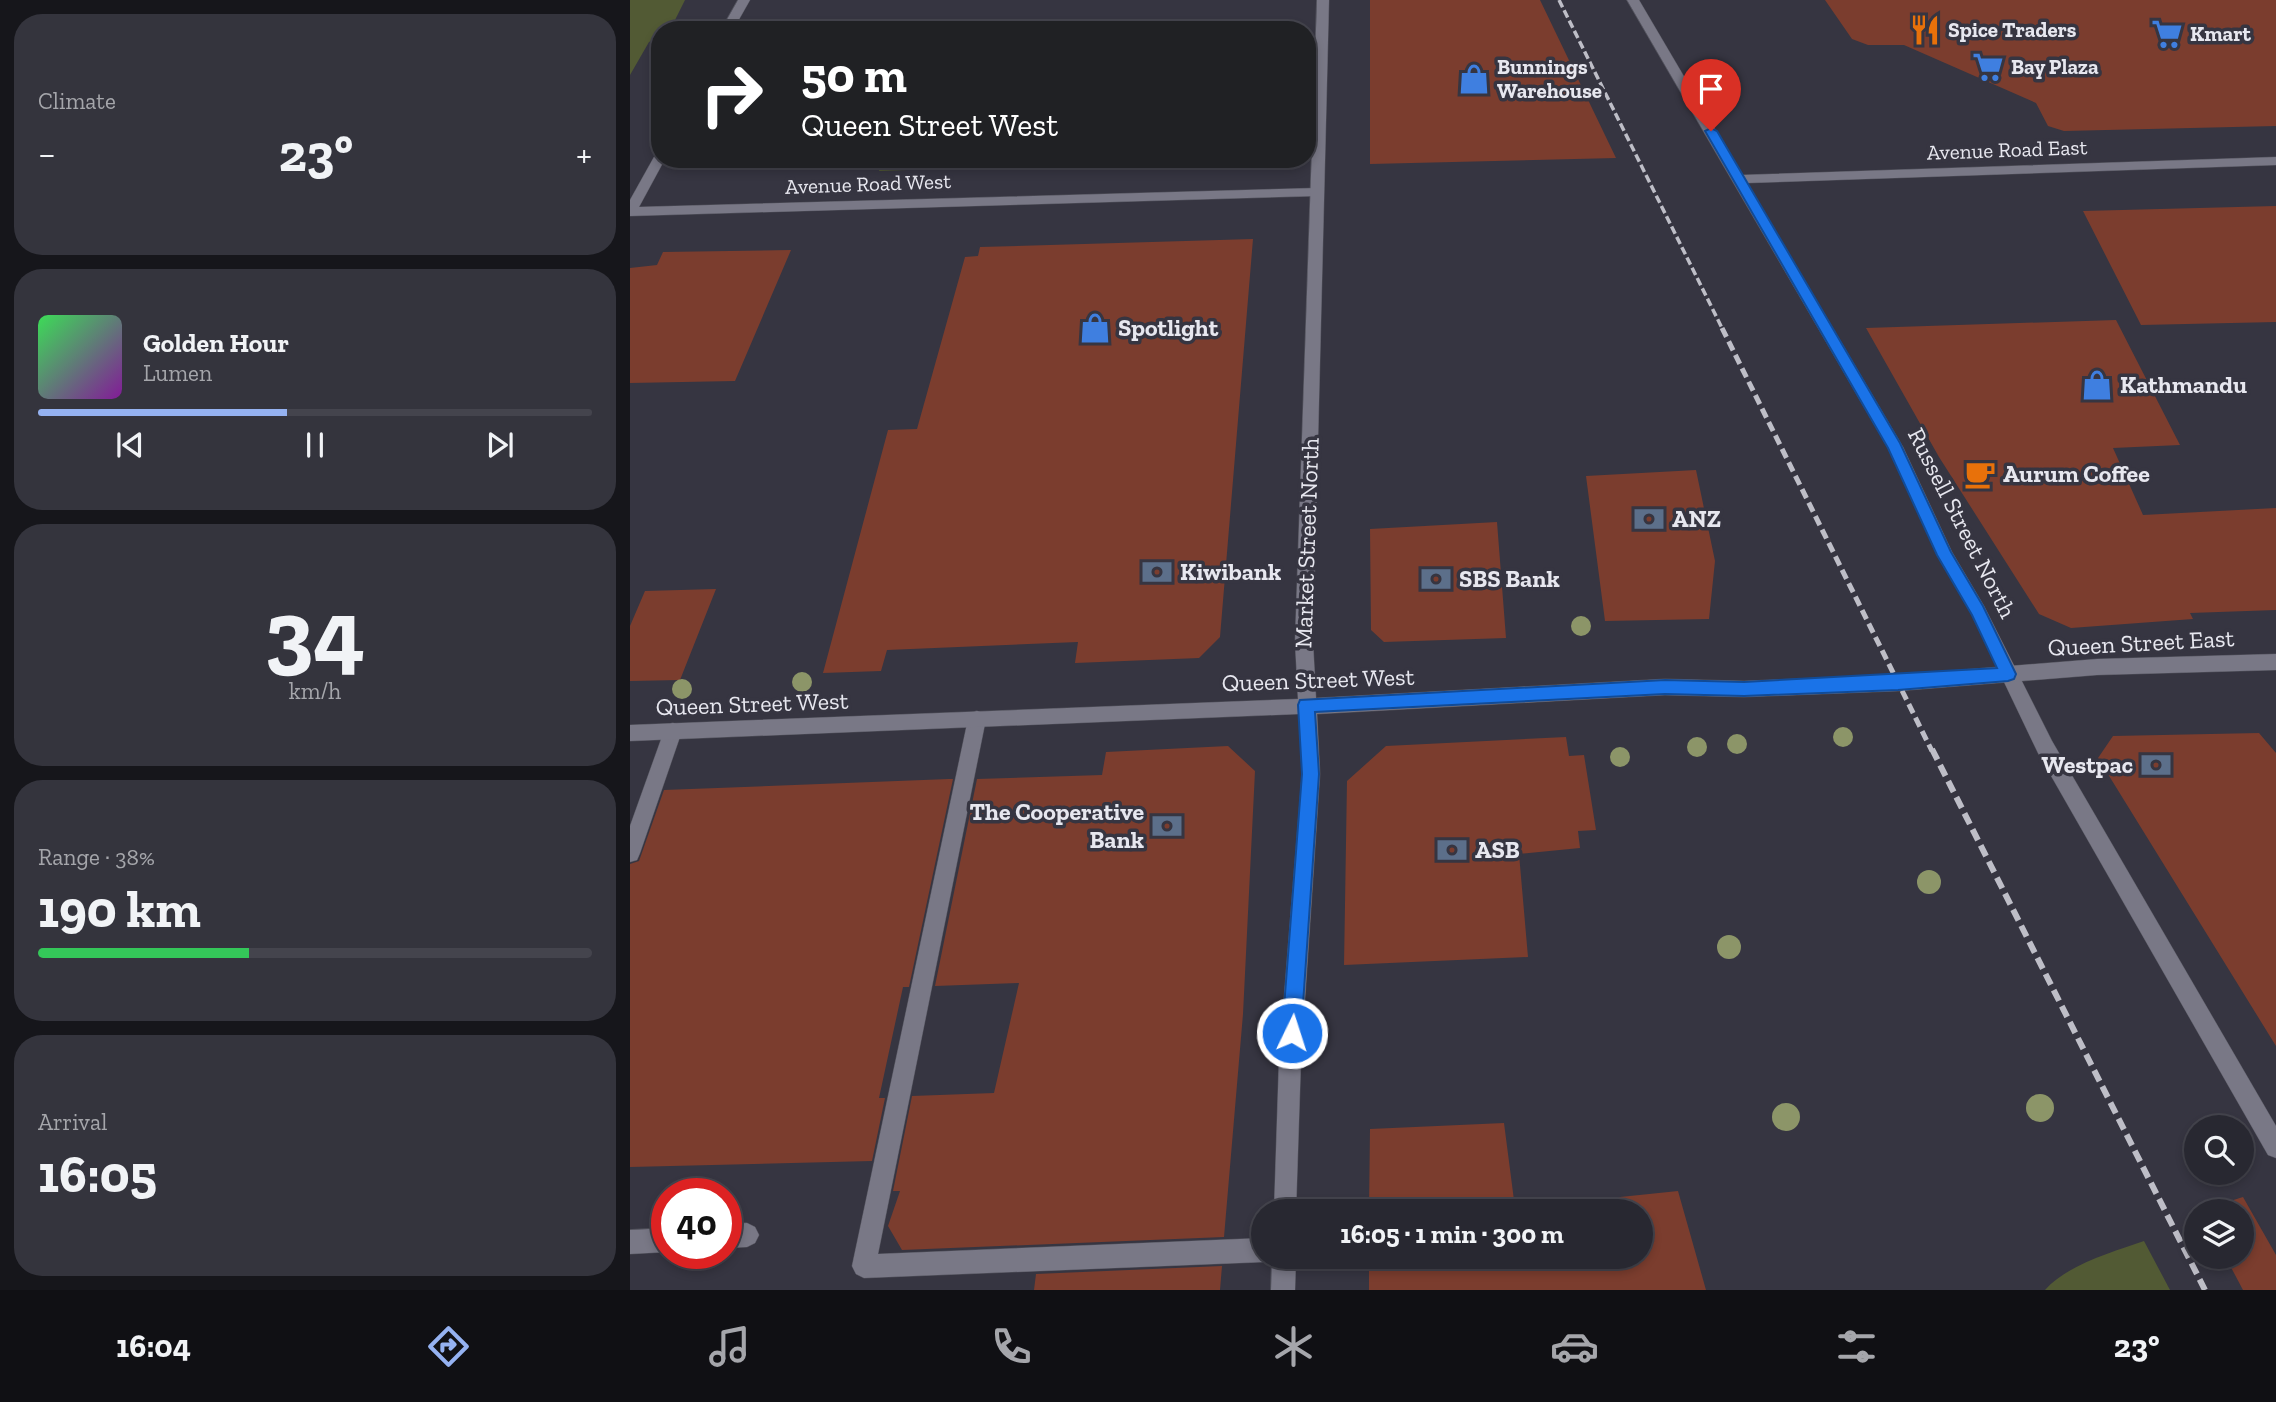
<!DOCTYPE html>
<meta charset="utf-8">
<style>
:root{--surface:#282831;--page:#34343d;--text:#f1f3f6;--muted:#a5a6ab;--line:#44444d;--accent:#95b2f1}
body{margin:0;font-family:"Zilla Slab",serif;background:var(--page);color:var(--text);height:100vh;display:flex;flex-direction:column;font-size:26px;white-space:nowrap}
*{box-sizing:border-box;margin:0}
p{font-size:23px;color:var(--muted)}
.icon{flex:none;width:38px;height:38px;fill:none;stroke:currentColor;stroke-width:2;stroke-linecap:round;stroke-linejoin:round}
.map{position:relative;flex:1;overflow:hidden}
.details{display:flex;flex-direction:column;gap:14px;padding:14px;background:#16161b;width:630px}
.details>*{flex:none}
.banner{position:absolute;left:21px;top:21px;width:665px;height:147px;border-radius:28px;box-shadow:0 4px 10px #0003,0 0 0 2px var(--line);background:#202124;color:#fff;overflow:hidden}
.buttons{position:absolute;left:1554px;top:1115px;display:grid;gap:14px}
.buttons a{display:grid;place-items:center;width:70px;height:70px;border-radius:50%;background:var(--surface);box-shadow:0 4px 10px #0003,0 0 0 2px var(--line);font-size:35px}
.speed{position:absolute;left:21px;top:1178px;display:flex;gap:14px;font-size:35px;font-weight:700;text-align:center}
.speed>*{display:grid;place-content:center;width:91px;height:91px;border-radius:50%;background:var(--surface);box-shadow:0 4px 10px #0003,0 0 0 2px var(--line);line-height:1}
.speed .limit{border:10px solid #d22;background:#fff;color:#111}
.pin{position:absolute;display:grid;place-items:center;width:60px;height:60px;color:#fff;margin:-72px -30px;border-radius:50% 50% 50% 0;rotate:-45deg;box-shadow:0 0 7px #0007}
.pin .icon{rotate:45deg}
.me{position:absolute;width:77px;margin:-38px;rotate:4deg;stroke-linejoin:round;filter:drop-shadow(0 0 5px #0008)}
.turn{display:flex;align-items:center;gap:24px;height:147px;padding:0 35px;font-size:32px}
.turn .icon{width:91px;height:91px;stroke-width:2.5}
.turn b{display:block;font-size:49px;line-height:60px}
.big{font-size:52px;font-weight:800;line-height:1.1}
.details .card{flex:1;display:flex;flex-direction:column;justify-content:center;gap:10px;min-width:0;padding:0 24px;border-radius:28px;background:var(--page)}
.details .dial{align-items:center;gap:0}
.dial b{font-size:91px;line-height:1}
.song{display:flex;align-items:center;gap:21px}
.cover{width:84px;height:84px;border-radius:10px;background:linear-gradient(135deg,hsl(130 70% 55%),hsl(290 70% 35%))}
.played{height:7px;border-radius:4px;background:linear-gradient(90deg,var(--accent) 45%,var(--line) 45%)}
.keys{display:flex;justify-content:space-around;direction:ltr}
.heat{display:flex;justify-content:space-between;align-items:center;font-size:38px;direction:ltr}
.charge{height:10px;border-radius:5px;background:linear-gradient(90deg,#34c759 38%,var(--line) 0)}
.trip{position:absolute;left:621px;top:1199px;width:402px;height:70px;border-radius:35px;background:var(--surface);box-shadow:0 4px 10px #0003,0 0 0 2px var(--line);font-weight:800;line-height:70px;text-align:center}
.tabs{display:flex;height:112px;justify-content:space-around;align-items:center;background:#101014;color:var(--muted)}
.tabs .icon{width:49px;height:49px}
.tabs .on{color:var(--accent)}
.tabs b{font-size:32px;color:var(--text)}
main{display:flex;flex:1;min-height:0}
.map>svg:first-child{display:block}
.green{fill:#525a34}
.building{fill:#7b3d2e}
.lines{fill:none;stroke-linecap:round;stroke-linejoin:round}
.lane-casing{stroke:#52525c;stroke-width:1}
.street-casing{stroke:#52525c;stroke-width:1}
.secondary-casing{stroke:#52525c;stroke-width:1}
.lane{fill:#797886;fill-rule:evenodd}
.street{fill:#797886;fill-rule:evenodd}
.secondary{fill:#797886;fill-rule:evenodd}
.rail-far2{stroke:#bebec7;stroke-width:3.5;stroke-dasharray:8 3.5;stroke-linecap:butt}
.rail-far1{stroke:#bebec7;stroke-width:5;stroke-dasharray:10 5;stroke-linecap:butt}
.rail{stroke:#bebec7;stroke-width:6;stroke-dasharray:12 6;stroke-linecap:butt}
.tree{fill:#8c9568}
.route{fill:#1a73e8;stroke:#114b97;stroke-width:2}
.labels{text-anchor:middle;stroke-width:7;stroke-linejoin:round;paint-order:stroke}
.far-poi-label{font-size:21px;font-weight:bold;fill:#e7e7ef;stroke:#363541;text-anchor:start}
.far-street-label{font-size:21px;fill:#e7e7ef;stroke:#363541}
.poi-label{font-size:24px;font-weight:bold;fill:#e7e7ef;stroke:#363541;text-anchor:start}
.street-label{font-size:24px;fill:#e7e7ef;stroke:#363541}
</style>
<main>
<section class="details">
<div class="card"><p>Climate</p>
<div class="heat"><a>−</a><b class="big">23°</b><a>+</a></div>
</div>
<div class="card">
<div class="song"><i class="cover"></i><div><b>Golden Hour</b><p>Lumen</p></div></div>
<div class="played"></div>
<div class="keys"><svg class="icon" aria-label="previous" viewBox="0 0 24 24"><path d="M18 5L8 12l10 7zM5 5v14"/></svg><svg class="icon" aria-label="pause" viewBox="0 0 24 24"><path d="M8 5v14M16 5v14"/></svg><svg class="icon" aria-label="next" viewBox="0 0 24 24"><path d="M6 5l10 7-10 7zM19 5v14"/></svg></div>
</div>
<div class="card dial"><b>34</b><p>km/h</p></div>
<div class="card"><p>Range · 38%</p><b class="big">190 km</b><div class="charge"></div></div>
<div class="card"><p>Arrival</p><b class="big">16:05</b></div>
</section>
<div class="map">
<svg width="1646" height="1290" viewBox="0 0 1646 1290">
<rect width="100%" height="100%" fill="#363541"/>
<!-- green -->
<path class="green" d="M0,0H55L40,30H30V38L19,42L0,75Z
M253,159H421L420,165L249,171Z
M1514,1241L1540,1290H1415C1438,1264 1483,1252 1514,1241Z"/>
<!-- building -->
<path class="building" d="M740,0H910L986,158L740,164Z
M1195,0H1646V126L1434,131L1418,126L1406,103L1274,45H1238L1222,39Z
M1646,206V322L1511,325L1453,211Z
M623,239L590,637L569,658L445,663L448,642L257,650L251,671L193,673L258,430L287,429L335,257L348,256L350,247Z
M161,250L105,381L0,383V268L27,265L33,252Z
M1486,320L1550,445L1483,448L1513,515L1646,508V610L1560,613L1563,619L1441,628L1409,614L1309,457L1236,328Z
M1066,470L1085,561L1079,619L975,621L956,476Z
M867,522L876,638L754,642L741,630L740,529Z
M86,589L50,680L0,681V626L15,591Z
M1629,733L1646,753V1046L1468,758L1483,736Z
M936,737L939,756L954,755L966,830L948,831L950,848L889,854L898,957L714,965L717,781L756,746Z
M598,746L625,771L613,1014L594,1237L272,1250L258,1226L270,1191H263L282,1096L364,1093L389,983L305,986L347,779L472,775L476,752Z
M319,779H323L279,987H273L249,1098H255L242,1161L0,1167V864L9,861L34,790Z
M874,1123L885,1208L1048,1191L1076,1290H739V1256H1012V1211H739L740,1129Z
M1613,1197L1646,1255V1290H1613L1595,1256H1612V1211H1569Z
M592,1266L590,1290H404L406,1274Z"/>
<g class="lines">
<!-- lane casing -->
<g class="lane-casing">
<path id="lane" d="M347,711L353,713L356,719L248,1254L634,1238V1256L642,1258L634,1262L234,1278L226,1274L222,1266L338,719L341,713Z
M43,723L49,725L52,731L10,853L7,860L0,862V826L34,731L37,725Z
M117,1223L125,1227L129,1235L125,1243L117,1247L96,1248V1224Z
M37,1228V1252L0,1254V1230Z"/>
</g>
<!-- street casing -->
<g class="street-casing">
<path id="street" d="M108,0H120L103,30H91Z
M997,0H1009L1112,175L1646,157V165L1117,183L1273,447L1322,552L1354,606L1422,741L1646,1126V1158L1638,1155L1408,753L1342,615L1307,555L1258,448Z
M30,153V159H35L9,207L687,188L694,192L687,196L0,216V200L24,157Z"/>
</g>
<!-- secondary casing -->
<g class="secondary-casing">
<path id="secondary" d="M687,0H699L683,642L686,698L1035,679L1114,681L1268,675L1467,659L1646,654V670L1467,675L1268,691L1114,697L1035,695L687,714L690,774L671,1059L666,1211H644L649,1059L672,774L669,714L0,741V725L668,699L665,642Z
M642,1256H666L665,1290H641Z"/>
</g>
<!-- lane -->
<use href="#lane" class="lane"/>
<!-- street -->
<use href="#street" class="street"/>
<!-- secondary -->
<use href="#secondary" class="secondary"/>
<!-- rail-far2 -->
<path class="rail-far2" d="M929,0L1093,330"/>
<!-- rail-far1 -->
<path class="rail-far1" d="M1092,328L1302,751"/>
<!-- rail -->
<path class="rail" d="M1302,749L1575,1290"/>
</g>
<!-- trees -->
<g class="tree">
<circle cx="951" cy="626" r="10"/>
<circle cx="172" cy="682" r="10"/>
<circle cx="52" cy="689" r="10"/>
<circle cx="1213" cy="737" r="10"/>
<circle cx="1107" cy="744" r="10"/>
<circle cx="1067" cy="747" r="10"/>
<circle cx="990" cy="757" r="10"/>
<circle cx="1299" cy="882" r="12"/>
<circle cx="1099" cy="947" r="12"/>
<circle cx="1410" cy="1108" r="14"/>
<circle cx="1156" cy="1117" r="14"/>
</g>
<!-- route -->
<path class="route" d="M1081,128L1087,131L1270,443L1321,552L1353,606L1386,674L1384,679L1378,681L1268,690L1114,696L1035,694L685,712L689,774L671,1033L669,1040L662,1043L655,1040L652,1033L672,774L668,705L670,700L1035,680L1114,682L1367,668L1342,615L1307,555L1258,448L1075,131Z"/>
<!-- icons -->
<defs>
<g id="restaurant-bare" transform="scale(2.415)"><path d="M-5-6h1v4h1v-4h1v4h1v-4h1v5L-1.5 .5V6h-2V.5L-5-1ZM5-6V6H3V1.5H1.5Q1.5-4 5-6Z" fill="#e8710a" stroke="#363541" stroke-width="2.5" paint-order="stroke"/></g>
<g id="supermarket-bare" transform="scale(2.415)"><path d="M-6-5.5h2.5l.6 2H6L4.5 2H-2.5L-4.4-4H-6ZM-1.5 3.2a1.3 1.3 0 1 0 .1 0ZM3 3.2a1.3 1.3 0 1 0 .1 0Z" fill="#3f7fe0" stroke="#363541" stroke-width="2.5" paint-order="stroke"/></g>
<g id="shop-bare" transform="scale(2.415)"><path d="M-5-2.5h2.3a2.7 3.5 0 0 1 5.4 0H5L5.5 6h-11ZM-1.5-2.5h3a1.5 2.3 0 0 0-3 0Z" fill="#3f7fe0" stroke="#363541" stroke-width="2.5" paint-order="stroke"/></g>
<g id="cafe-bare" transform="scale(2.415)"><path d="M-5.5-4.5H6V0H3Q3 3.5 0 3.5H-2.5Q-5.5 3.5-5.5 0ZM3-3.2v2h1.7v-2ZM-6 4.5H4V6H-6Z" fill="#e8710a" stroke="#363541" stroke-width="2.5" paint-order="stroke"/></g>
<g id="bank-bare" transform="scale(2.415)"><path d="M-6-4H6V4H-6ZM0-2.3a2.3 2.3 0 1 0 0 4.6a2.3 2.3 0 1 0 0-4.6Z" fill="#5c6f8a" stroke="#363541" stroke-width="2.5" paint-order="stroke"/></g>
</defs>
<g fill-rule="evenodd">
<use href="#restaurant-bare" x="1295" y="30"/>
<use href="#supermarket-bare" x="1537" y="34"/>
<use href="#supermarket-bare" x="1358" y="67"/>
<use href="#shop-bare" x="844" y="79"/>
<use href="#shop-bare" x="465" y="328"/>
<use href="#shop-bare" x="1467" y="385"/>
<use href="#cafe-bare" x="1350" y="474"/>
<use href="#bank-bare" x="1019" y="519"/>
<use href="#bank-bare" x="527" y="572"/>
<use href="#bank-bare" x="806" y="579"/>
<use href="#bank-bare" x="1526" y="765"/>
<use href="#bank-bare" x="537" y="826"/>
<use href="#bank-bare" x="822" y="850"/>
</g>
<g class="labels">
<!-- far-poi labels -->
<g class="far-poi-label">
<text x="1318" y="37">Spice Traders</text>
<text x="1560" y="41">Kmart</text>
<text x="867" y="74">Bunnings<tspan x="867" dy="24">Warehouse</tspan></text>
<text x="1381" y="74">Bay Plaza</text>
</g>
<!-- far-street labels -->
<g class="far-street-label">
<text transform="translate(1377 150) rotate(-2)" y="7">Avenue Road East</text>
<text transform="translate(238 184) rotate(-2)" y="7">Avenue Road West</text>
</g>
<!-- poi labels -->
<g class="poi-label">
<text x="488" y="336">Spotlight</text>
<text x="1490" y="393">Kathmandu</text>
<text x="1373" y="482">Aurum Coffee</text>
<text x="1042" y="527">ANZ</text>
<text x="550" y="580">Kiwibank</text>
<text x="829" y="587">SBS Bank</text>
<text x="1503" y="773" text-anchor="end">Westpac</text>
<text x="514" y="820" text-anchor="end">The Cooperative<tspan x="514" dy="28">Bank</tspan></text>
<text x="845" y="858">ASB</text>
</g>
<!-- street labels -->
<g class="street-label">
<text transform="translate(1332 523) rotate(63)" y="8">Russell Street North</text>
<text transform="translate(677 543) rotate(-88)" y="8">Market Street North</text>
<text transform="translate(1511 643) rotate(-3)" y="8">Queen Street East</text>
<text transform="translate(688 680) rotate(-2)" y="8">Queen Street West</text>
<text transform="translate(122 704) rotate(-2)" y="8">Queen Street West</text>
</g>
</g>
</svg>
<div class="buttons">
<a><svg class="icon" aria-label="search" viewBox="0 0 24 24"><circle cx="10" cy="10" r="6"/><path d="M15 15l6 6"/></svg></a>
<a><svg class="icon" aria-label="layers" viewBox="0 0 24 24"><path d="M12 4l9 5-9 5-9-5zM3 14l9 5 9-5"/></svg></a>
</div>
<div class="speed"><div class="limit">40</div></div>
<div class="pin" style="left:1081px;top:131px;background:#d93025"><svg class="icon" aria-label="arrive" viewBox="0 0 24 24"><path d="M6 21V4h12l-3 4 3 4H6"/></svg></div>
<svg class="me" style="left:662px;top:1033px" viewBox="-20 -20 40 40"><circle r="17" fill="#1a73e8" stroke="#fff" stroke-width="3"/><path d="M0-11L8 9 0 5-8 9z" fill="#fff"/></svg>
<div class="trip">16:05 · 1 min · 300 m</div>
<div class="banner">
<div class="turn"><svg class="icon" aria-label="right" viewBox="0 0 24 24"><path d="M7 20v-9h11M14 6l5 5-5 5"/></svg><div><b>50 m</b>Queen Street West</div></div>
</div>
</div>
</main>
<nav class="tabs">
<b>16:04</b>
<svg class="icon on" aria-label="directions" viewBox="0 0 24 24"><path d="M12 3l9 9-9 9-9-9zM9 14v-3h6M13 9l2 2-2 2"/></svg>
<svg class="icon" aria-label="music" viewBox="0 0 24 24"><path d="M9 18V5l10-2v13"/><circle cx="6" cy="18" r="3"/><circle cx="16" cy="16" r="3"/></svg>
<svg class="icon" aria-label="phone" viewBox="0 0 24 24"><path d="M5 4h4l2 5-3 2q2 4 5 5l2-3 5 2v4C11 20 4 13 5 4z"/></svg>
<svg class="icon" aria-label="climate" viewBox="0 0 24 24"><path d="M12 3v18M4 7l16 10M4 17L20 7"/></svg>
<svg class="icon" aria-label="car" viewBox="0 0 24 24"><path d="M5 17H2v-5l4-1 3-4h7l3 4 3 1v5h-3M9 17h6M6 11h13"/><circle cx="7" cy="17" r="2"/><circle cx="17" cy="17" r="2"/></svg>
<svg class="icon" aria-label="filters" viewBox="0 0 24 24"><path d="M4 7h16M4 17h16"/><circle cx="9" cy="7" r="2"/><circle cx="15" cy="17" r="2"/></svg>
<b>23°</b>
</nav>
